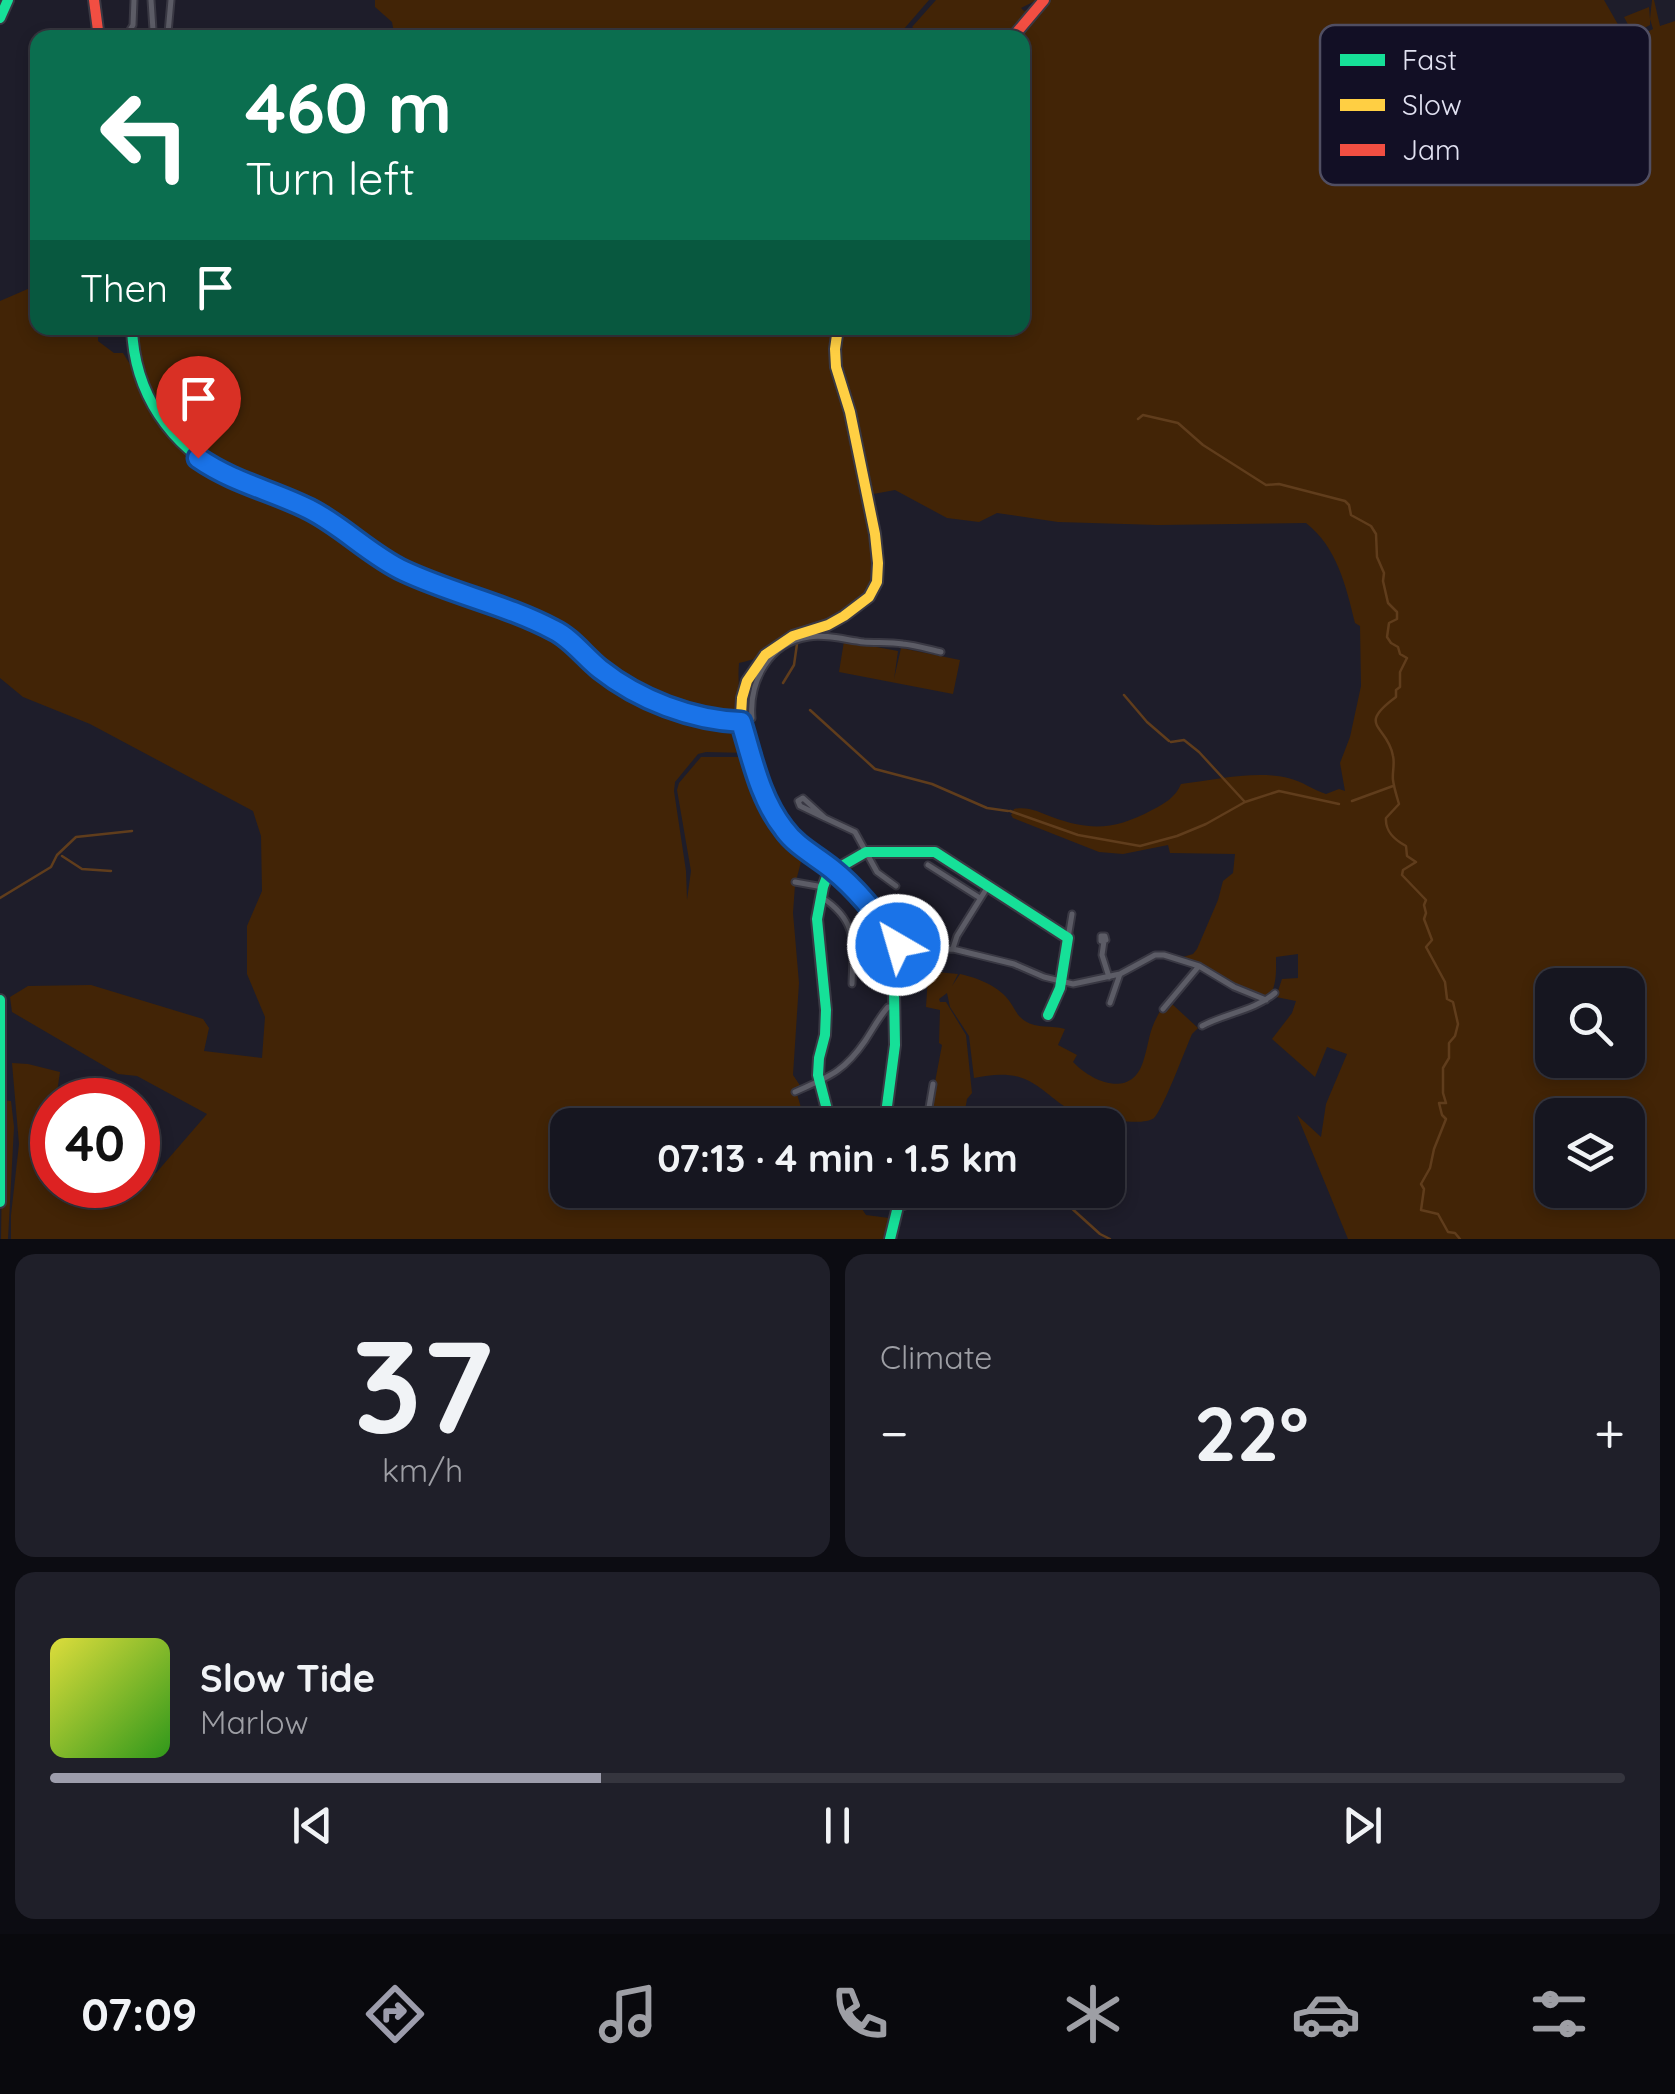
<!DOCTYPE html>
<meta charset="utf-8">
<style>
:root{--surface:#161620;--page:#1f1f29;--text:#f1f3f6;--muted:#9e9fa5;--line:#35353e;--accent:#9d9dac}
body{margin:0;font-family:Quicksand,sans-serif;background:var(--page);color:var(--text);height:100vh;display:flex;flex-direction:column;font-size:38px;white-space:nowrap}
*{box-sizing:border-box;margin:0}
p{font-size:32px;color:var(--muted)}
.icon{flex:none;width:55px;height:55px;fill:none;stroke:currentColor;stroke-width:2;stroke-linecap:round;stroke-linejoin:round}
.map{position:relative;height:1239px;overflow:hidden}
.drawer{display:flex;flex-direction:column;gap:15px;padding:15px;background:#0c0c12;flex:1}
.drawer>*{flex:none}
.top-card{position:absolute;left:30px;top:30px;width:1000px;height:305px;border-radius:20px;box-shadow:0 5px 15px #0003,0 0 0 2px var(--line);background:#0b6e4f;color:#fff;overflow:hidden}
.controls{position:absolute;left:1535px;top:968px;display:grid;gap:20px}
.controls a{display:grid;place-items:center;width:110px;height:110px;border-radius:20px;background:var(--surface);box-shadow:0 5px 15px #0003,0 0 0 2px var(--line);font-size:50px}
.speed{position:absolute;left:30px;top:1078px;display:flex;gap:20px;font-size:50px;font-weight:700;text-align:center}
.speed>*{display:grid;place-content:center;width:130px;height:130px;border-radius:50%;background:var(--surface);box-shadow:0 5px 15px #0003,0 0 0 2px var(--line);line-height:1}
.speed .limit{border:15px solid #d22;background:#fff;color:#111}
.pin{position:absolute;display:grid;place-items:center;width:85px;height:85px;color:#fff;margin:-102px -42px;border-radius:50% 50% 50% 0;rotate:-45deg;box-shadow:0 0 10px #0007}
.pin .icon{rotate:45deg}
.me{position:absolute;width:110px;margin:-55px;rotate:322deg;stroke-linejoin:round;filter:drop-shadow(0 0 8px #0008)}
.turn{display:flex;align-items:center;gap:35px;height:210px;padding:0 50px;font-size:45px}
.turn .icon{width:130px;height:130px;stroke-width:2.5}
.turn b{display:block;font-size:70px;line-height:85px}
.then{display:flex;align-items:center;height:95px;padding:0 50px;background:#0003;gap:20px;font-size:38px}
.big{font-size:75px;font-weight:800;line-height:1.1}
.drawer .widget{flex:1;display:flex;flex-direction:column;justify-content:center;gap:15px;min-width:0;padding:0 35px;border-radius:20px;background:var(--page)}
.drawer .dial{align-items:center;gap:0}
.dial b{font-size:130px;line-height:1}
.song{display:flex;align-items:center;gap:30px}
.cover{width:120px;height:120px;border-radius:15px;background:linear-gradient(135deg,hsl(60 70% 55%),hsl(110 70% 35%))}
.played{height:10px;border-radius:5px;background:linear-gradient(90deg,var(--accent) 35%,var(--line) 35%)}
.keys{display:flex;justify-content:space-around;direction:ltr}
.heat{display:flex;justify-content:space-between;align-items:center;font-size:55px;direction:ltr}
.drawer .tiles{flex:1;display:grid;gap:15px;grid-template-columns:1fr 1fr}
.widget:last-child{grid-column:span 2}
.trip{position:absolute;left:550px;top:1108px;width:575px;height:100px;border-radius:20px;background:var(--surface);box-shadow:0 5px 15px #0003,0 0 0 2px var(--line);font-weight:800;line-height:100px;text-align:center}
.dock{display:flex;height:160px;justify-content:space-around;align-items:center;background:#09090d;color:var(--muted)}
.dock .icon{width:70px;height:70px}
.dock .selected{color:var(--accent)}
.dock b{font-size:45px;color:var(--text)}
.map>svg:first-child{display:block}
.green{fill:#422406;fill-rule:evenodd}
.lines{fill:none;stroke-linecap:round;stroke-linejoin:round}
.stream{stroke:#603d1c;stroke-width:2.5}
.street-casing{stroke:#393843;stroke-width:9}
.fast-casing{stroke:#393843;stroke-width:14}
.slow-casing{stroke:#393843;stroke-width:14}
.jam-casing{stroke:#393843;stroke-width:14}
.street{stroke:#5c5c66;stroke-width:5}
.fast{stroke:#16e098;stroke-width:10}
.slow{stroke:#ffcf43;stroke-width:10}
.jam{stroke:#f24e42;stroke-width:10}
.route-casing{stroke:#114b97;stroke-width:25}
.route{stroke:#1a73e8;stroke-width:18}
.key{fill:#120f25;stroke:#504e62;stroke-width:2.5}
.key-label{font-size:28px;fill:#e2e2f2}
</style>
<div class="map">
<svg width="1675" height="1239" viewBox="0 0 1675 1239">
<rect width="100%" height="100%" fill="#1e1d2a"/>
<!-- green -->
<path class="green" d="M375,0H929L897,37L395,38L392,22L375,7Z
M936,0H1037L1021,8L1024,11L1032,8L1008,37H925L912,27Z
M1046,0H1604L1628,42L1653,29L1650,19V25L1633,34L1624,17L1649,7L1650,19L1652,0H1654L1660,26L1675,21V1239H1348L1297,1115L1321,1137L1326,1104L1347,1054L1327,1047L1315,1077L1272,1039L1292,1013L1296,1001L1276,997L1282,979L1298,978V954L1276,957C1276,971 1277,983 1270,996L1265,997L1235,985L1196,962L1183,957L1193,954L1197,949L1218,900L1223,881L1233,873L1235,854L1170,853L1168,845L1123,854L1099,852L1013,818L1011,815L1014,809C1028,806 1039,812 1052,817C1090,831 1115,830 1152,810C1164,804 1176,797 1181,784C1212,780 1258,770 1288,778C1302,781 1313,790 1326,794L1339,789L1345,791L1340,763L1350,737L1361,686L1360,626L1355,623C1346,586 1337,547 1306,523L1158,525L1058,522L997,513L979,522L947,518L895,490L868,495L838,357L841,328H1022V38L1014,37ZM1552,985H1628V1060H1552ZM1552,1115H1628V1190H1552Z
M37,285L38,328H98V341L114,353H123L133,369L145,400L215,473L234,483L302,509L422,582L548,631L561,638L625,688L738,727L748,753L706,752L698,754L675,782L674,791L686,871L687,900L691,871L677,790L679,783L701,757H749C762,793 772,830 803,854L795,885L793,913L799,983L793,1075L803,1090L797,1094L806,1125H568V1190H820L826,1199L856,1200L866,1215L889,1218L884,1239H11V1215L19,1144L12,1063L28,1064L60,1072L56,1099L52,1100L43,1116L52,1119V1185H138V1163L152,1173H156L207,1114L137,1076L118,1074L12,1012L10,997L28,986L91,985L203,1019L209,1028L204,1051L262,1058L265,1017L247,974V926L262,891L261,836L253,811L90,724L23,697L0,678V301Z
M134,328H835L832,349L851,428L876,561L873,589C835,620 787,652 739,663C737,683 742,700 735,719H727L664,703L609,673L568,637L394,563L343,526L224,471L186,444L161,415L142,381Z
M844,641L898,651L894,679L901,648L960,660L953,694L839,672Z
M937,972L958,974L952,986L960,974C978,978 999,986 1010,1002C1015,1009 1017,1016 1025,1021C1037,1029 1052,1025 1065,1029L1058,1045L1077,1055L1073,1062C1092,1082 1131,1099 1143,1062C1150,1041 1148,1030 1161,1010L1165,1012L1172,1004L1198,1028L1192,1034C1185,1050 1163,1109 1154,1118C1141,1128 1086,1116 1071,1110C1053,1101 1040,1083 1019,1077C1004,1073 989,1075 974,1078L969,1036L950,1007L947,993L939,999L940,1002H946L966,1035L972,1093L967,1099L964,1116L929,1114L942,1045L939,1043L940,1010L926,1007L928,976Z
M3,1100L11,1101L14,1127L8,1239H1Z"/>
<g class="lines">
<!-- stream -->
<path class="stream" d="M1138,419L1143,415L1178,423L1203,445L1266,485L1279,484L1345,501L1349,505L1351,515L1371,526L1376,534L1377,557L1384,573L1383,581L1388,603L1397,612V619L1389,623L1387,637L1391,643L1398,647L1400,654L1407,658L1400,672V687L1396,690V697C1355,727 1388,725 1393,756C1395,764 1392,773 1393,780C1394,788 1397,797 1399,804L1386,818C1385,832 1395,840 1406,846L1407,856L1416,862L1403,870L1402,875L1426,900L1424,905L1426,913L1424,919L1432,940L1426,947L1445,982L1447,999L1453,1002L1458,1024L1455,1036L1449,1043V1058L1443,1068V1093L1446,1103H1439L1442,1115L1446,1119L1434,1149L1430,1168L1421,1184L1424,1189L1421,1210L1438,1214L1448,1232L1455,1233L1460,1239
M783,683L794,665L797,644
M1124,695L1147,722L1169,741
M810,710L875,769L932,784L987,808L1008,811
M1171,742L1184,740L1199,752L1244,801
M1352,801L1393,786
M1010,811L1078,835L1140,846L1177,836L1206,824L1245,802L1279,791L1339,804
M62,856L82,869L111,871
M0,898L51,867L57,855L76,837L132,831
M1022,1123L1025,1125
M1066,1190L1068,1205L1100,1234L1110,1239"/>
<!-- street casing -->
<g class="street-casing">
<path id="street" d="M151,0L153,30
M171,0L168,33H174
M125,38L133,25L134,0
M744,721L752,718C749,682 769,642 809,637C826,634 846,640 864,642C876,643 890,642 903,644C915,645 928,649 941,652
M803,798L825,818L800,806L798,801Z
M825,818L855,832L877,872L896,886
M928,865L980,898
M795,882L823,887
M821,897C859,921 853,945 852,984
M1101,936H1105L1106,940L1101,941Z
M1068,938L1072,914
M1104,941L1102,955L1109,977
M953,948L957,936L987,888
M899,959L921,951L953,949L1014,964L1044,977L1073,984L1120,974L1155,955H1164L1199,966L1234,987L1266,1000
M1110,1003L1120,974
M1163,1009L1199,966
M1202,1026C1226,1013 1254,1011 1275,993
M795,1092C828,1077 843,1073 865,1041C873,1029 879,1017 888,1007H894
M926,1125L933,1084
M853,1190L856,1199
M877,1200L892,1199L897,1190
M899,1208L917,1202L928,1190"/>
</g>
<!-- fast casing -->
<g class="fast-casing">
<path id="fast" d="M0,18L8,0
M132,328C134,392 170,447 228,475C258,490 291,498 320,515C345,529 366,549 390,563C412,577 437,585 461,593
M770,807L789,835L852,888L888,931L899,949L894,991L895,1045L887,1106L889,1125
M0,1000V1202
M831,1125L818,1075L819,1058L825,1035L826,1010L817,919L823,887L828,874L866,852H935L1068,938L1060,988L1048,1015
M890,1239L902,1190"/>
</g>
<!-- slow casing -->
<g class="slow-casing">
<path id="slow" d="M461,593C493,604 527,613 556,630C572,640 583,655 597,667C637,701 689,718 741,722
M770,807L764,797L741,715L742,698L747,681L765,655L793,636L828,625L844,616L869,597L877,582L878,563L875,534L850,412L836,367L835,349L838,328"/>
</g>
<!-- jam casing -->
<g class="jam-casing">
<path id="jam" d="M94,0L99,38
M1012,38L1044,0"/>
</g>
<!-- street -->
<use href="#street" class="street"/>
<!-- fast -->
<use href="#fast" class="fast"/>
<!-- slow -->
<use href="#slow" class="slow"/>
<!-- jam -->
<use href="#jam" class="jam"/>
</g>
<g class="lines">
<!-- route casing -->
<g class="route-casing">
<path id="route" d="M198,458C234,483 271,490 309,509C343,526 370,555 404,571C453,594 507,605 554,630C571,638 585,657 600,669C639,700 692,720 741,722C752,758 760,799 784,829C796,846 816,856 832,869C857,889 880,918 898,945"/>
</g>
<!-- route -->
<use href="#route" class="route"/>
</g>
<!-- legend -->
<rect x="1320" y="25" width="330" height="160" rx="15" class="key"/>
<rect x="1340" y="54" width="45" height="12" fill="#16e098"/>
<rect x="1340" y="99" width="45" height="12" fill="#ffcf43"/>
<rect x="1340" y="144" width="45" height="12" fill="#f24e42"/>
<g class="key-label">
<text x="1402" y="70">Fast</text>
<text x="1402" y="115">Slow</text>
<text x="1402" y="160">Jam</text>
</g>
</svg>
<div class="controls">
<a><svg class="icon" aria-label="search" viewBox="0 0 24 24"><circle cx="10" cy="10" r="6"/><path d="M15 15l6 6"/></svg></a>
<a><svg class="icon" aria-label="layers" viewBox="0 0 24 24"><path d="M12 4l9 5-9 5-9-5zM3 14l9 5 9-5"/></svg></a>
</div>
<div class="speed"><div class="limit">40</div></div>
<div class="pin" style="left:198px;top:458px;background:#d93025"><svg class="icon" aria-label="arrive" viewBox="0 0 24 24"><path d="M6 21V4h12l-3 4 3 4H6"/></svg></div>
<svg class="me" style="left:898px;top:945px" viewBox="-20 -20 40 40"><circle r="17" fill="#1a73e8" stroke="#fff" stroke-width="3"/><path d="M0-11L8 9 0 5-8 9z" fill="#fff"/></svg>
<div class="trip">07:13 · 4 min · 1.5 km</div>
<div class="top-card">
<div class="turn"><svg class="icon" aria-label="left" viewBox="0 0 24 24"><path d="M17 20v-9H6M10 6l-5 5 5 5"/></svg><div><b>460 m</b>Turn left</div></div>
<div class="then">Then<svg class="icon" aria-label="arrive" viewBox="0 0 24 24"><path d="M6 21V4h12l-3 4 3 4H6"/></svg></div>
</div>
</div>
<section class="drawer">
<div class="tiles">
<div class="widget dial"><b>37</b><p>km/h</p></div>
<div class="widget"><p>Climate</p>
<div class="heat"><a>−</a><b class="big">22°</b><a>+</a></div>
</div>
<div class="widget">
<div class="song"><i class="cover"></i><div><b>Slow Tide</b><p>Marlow</p></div></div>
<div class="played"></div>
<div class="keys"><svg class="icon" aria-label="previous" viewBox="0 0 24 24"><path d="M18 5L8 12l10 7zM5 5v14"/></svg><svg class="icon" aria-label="pause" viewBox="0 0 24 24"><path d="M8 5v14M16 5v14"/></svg><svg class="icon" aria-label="next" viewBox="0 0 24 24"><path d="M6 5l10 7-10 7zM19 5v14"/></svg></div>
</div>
</div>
</section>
<nav class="dock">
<b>07:09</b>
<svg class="icon selected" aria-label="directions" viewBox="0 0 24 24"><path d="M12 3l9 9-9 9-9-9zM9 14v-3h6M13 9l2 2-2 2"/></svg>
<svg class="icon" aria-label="music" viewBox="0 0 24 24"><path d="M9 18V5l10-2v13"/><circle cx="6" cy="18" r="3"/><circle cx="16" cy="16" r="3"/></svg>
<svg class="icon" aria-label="phone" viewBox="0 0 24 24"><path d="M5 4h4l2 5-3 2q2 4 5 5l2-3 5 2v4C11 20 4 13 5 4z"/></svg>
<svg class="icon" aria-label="climate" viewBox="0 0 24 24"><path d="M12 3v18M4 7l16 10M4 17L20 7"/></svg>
<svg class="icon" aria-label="car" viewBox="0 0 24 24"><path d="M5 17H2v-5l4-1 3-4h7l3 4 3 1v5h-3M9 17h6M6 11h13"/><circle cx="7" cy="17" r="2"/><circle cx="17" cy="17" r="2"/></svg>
<svg class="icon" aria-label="filters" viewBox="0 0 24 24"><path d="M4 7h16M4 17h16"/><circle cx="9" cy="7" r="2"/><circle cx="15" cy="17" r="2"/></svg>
</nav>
